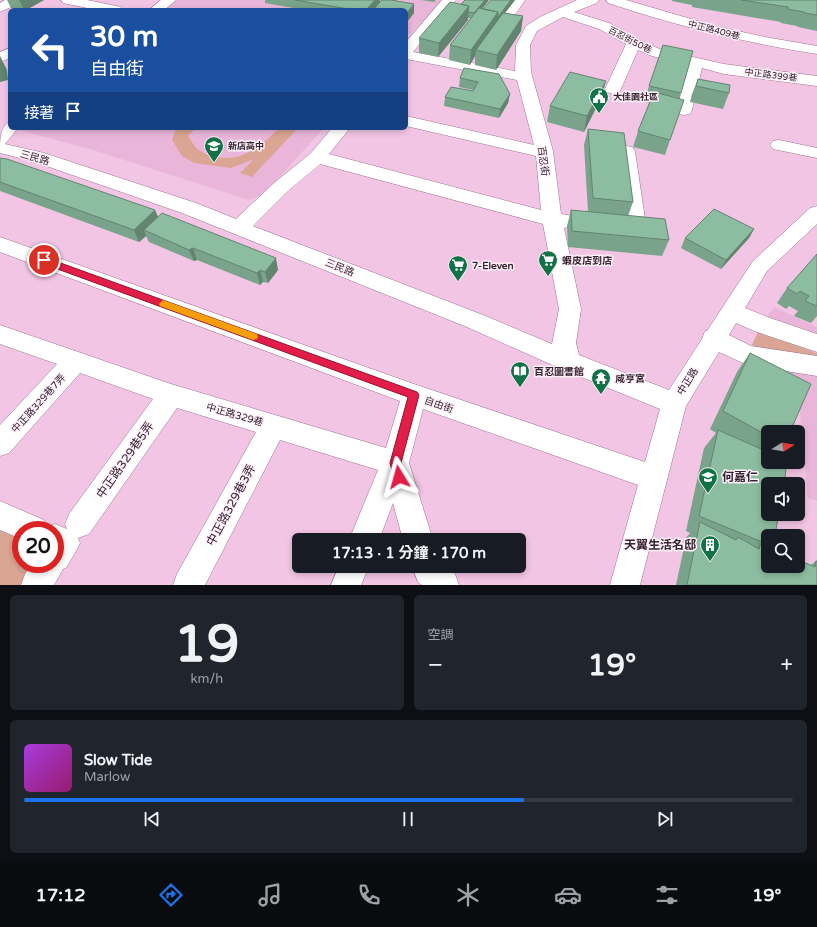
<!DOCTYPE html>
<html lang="zh-TW">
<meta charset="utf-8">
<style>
:root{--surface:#171b24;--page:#20242c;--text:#f1f3f6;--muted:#9ea1a6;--line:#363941;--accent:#1a73e8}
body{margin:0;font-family:"Varela Round","Noto Sans TC",sans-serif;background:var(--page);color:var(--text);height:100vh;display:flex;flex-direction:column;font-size:15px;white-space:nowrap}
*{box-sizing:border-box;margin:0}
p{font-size:13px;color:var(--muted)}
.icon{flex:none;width:22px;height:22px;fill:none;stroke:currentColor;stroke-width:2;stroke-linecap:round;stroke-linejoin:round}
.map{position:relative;height:585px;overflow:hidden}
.side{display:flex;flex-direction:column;gap:10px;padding:10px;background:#0d0f14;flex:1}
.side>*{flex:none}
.hud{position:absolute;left:8px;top:8px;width:400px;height:122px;border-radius:6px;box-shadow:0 2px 6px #0003;background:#1a4fa0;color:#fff;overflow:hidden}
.needle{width:26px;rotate:79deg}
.controls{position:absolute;left:761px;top:425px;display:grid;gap:8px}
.controls a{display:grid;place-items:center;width:44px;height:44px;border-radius:6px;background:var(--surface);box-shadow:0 2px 6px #0003;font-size:20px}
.speed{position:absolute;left:12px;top:521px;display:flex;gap:8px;font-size:20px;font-weight:700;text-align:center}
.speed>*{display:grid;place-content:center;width:52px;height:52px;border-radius:50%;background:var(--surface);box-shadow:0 2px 6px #0003;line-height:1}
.speed .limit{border:6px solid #d22;background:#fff;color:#111}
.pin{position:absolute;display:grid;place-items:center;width:34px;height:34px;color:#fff;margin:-17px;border:2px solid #fff;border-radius:50%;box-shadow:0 1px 4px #0007}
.me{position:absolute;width:44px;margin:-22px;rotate:352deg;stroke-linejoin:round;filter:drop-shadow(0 0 3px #0008)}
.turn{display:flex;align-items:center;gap:14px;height:84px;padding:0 16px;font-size:18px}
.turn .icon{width:52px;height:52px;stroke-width:2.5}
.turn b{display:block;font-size:28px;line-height:34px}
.then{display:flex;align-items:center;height:38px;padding:0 16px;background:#0003;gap:8px;font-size:15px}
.big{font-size:30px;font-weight:700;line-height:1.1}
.side .card{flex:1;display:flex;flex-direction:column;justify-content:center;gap:6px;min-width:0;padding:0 14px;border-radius:6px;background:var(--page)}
.side .dial{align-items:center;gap:0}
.dial b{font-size:52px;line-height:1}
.song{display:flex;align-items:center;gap:12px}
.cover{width:48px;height:48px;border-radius:6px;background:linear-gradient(135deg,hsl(280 70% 55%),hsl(320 70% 35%))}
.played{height:4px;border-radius:2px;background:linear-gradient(90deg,var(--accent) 65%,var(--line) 65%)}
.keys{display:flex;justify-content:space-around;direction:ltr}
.heat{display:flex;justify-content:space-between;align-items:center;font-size:22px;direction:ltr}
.side .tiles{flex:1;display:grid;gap:10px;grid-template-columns:1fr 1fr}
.card:last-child{grid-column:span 2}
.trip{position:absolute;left:292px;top:533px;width:234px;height:40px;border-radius:6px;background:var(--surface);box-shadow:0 2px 6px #0003;font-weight:700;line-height:40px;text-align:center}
.tab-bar{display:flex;height:64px;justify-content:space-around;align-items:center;background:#090b0e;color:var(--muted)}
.tab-bar .icon{width:28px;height:28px}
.tab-bar .active{color:var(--accent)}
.tab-bar b{font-size:18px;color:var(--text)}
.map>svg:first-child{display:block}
.built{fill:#e9b6da}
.green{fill:#dba594}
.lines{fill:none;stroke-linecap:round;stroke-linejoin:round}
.minor-casing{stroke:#9d7490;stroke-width:1}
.minor{fill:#fff;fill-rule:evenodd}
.wall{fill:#79a38a}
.shaded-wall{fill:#638470}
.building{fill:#8dbda0;stroke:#638470}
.route{fill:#e11d48;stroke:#92132f}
.slow{fill:#f59e0b}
.labels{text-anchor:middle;stroke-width:3;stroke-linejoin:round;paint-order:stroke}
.far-street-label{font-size:9px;fill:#362531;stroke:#fff1fa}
.far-poi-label{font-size:9px;font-weight:bold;fill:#362531;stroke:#fff1fa;text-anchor:start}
.street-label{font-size:10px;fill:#362531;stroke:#fff1fa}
.poi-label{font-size:10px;font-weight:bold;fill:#362531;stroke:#fff1fa;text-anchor:start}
.near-street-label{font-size:12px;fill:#362531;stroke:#fff1fa}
.near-poi-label{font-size:12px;font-weight:bold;fill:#362531;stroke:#fff1fa;text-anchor:start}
</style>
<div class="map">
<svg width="817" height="585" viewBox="0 0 817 585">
<rect width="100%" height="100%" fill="#f2c5e4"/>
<!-- built -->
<path class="built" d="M176,0H443L406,38V10H163Z
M21,128H324L264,194L249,200L93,150L19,130Z
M774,307L817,327V501L808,498L799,404L737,372L768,315Z"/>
<!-- green -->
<path class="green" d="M176,128H196L188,136C191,140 194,146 197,149C202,153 211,156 217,157C243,162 261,146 279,128H298L252,177L240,173L254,159L231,168L194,163L182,156L172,140Z
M758,332L798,345L817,354V358L767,351L752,345Z
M0,528L21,538V564H38L23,585H0Z"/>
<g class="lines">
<!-- minor casing -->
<g class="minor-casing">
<path id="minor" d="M5,0H22L20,3L0,12V3Z
M61,0H87L121,7L123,10H97L63,3Z
M161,0H176L164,10H149Z
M442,0H456L413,52L515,71L516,45L526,26L540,17L577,0H599L597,3L574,12L609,23L639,40L662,50L724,64L817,76V86L724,74L702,68L692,110L690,114L684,115L678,114L676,110L688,65L652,56L638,50L621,89L619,92L613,94L607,92L605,89L626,44L599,29L563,17L537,31L530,45L531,72L553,151L561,214L573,216L576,221L573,226L564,228L581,309L576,343L579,355L669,390L702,339L705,331H707L753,261L810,208L817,206V224L767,271L745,308L770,318L817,334V352L754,331L736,323L729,335L751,346L817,356V376L747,365L719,352L686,406L640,585H610L638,485L423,409L409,463L433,540H403L393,503L379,540H349L378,470L280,440L205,585H173L177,574L256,432L177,408L89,534L78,538L80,543L75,553L66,568L63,569L54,585H21L25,574L32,564H55V530H21V539L0,530V501L44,520L47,527L55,524L67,529L65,524L69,514L153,399L80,373L9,453L0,456V425L57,364L0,344V325L171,384L386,448L400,401L0,252V237L414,384L645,462L660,409L559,368L467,327L182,213L32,161L0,153C0,141 0,125 10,122V128H18L5,144L44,153L196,203L236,219L274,183L311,153L332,128H350L329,154L541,210L536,156L406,126V116L534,145L517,80L406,59V42ZM320,164L543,224L559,309L552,344L483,315L253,226L288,191Z
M511,0H525C519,9 513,22 501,19L499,16Z
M606,0H626L715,26L765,37L817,46V54C746,43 677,26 608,3Z
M10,48V58L0,62V52Z
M779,140L817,148V158L773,149L770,145L773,141Z
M626,146L632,147L635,151L646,226L643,231L636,233L609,229L606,224L609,219L616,217L625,218L617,151L620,147Z
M339,566H369L361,585H331Z
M412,566H446L455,574L459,585H422L418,582Z"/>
</g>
<!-- minor -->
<use href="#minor" class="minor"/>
</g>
<!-- wall -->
<path class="wall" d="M7,0H44L26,10H21L11,8Z
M265,0H380V2L382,0H391L414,4V13L406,23V10H305L265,3Z
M421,0H436L434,2Z
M465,0H489L482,9H483L515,0L505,13L523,16L521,31L496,70L475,65V56L470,65L449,60L450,45L471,18H468V20L438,57L419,53V38L461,4Z
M672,0H817V31L798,27L797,26L781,23V22L692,7V5L672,1Z
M663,45L681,93L680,98L670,140L665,155L633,147L638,131L650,103L644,101Z
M464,68L510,94L508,103L499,118L444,106L445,97L473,91V90L459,87L460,78Z
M698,79L729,93L723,109L690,102L692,94Z
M602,96L584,132L547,122L550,106Z
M588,129L633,202L628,216L669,240L662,256L568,247L567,226L571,210L588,212L584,145Z
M0,158L155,210L158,217L278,270L268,283L263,282L260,285L197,260L194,261L149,242L146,236L139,242L0,191Z
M754,229L749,238L721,269L681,248L685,238Z
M817,254V316L811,323L794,316L798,311L789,306L786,309L777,303L787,288Z
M750,353L768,432V462L775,534L773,536H768L767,544L764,547L811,565L816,561L817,585H676L686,538L690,533L686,531L704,448L716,433L710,429L737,372Z"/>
<!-- shaded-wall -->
<path class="shaded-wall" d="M19,0H44L26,10H24Z
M375,0H380V3L374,10H366Z
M485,0H489L474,19V13Z
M511,0H515L476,50L475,56L470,65L471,50L498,12Z
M414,4V13L406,23V14Z
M469,6L468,20L438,57L439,43Z
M523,16L521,31L496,70L497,55Z
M0,56L7,70L8,80L0,82Z
M606,81L602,96L584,132L587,116Z
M510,94L508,103L499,118L500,109Z
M155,210L160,222L144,230L146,236L139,242L134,230Z
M754,229L749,238L721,269L726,260Z
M193,248L197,260L194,261L189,250Z
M276,258L278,270L268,283L265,272Z
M260,270L263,282L260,285L257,273Z"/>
<!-- building -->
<path class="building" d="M295,0H375L366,10H355Z
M382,0H391L414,4L406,14V10H373Z
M465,0H485L474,13L468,12L469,6L461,4Z
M491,0H511L498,17V12L483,9Z
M741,0H817V15L804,13V12L788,9V7Z
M450,2L469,6L439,43L419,38Z
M479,8L498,12L471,50L450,45Z
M503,13L523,16L497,55L476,50Z
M663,45L693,51L681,93L649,86Z
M464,68L499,74L510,94L500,109L445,97L451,87L473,91L478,82L460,78Z
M570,72L606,81L587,116L550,106Z
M698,79L730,85L729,93L696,86Z
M654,92L684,100L670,140L638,131Z
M588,129L624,133L633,202L593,198Z
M0,158L7,159L155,210L134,230L0,182Z
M714,209L754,229L726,260L685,238Z
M571,210L665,219L669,240L572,231Z
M162,213L276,258L265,272L260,270L257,273L193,248L189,250L144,230Z
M817,254V306L805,301L809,296L800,291L797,294L787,288Z
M750,353L811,384L790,432H768V436L723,411Z
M718,430L768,452V462H780L779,466L786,469L784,484H768V514H779L775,534L769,531L767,544L699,516Z
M700,522L736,540L738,537L759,549L760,545L768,549V566H798V560L815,567L816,561H817V585H687Z"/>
<!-- route -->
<path class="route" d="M44,257L417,392L419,395L401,463L405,477L403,481L399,483L395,481L390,463L408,397L41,263L40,260L41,258Z"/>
<!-- slow -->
<path class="slow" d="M163,300L257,334L258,336L257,339L253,340L160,306L159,304Z"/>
<!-- icons -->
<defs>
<g id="civic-pin" transform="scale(1)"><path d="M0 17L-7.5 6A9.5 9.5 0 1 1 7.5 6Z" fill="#127247" stroke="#fff1fa"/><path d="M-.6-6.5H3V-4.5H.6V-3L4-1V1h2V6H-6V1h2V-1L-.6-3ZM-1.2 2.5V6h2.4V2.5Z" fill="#fff"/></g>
<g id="school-pin" transform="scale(1)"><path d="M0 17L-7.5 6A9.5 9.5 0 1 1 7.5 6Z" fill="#127247" stroke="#fff1fa"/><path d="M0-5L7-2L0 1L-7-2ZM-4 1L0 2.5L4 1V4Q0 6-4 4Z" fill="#fff"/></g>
<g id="supermarket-pin" transform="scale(1)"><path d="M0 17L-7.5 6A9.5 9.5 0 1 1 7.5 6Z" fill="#127247" stroke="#fff1fa"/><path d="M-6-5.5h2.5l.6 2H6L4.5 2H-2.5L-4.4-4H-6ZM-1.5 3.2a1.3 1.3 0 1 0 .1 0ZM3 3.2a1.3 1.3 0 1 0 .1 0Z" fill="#fff"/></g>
<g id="library-pin" transform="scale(1)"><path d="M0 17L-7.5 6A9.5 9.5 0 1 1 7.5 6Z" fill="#127247" stroke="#fff1fa"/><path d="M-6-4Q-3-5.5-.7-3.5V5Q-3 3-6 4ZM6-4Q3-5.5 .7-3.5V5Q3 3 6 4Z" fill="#fff"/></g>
<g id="temple-pin" transform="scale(1)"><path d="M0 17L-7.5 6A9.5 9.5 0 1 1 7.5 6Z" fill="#127247" stroke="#fff1fa"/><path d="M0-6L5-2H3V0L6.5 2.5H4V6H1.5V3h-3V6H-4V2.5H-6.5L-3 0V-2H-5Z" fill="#fff"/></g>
<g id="building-pin" transform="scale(1)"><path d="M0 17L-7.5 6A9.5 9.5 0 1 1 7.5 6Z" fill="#127247" stroke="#fff1fa"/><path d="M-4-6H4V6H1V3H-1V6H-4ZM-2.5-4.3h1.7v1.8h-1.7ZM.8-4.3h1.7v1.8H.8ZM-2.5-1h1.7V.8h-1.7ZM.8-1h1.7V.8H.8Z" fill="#fff"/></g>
</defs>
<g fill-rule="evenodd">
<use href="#civic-pin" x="599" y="97"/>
<use href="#school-pin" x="214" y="146"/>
<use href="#supermarket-pin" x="548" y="260"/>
<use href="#supermarket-pin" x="458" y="265"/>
<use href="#library-pin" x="520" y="371"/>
<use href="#temple-pin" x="601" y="378"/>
<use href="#school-pin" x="708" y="477"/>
<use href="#building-pin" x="710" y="545"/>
</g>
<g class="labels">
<!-- far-street labels -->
<g class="far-street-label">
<text transform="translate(714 30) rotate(14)" y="3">中正路409巷</text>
<text transform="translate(630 40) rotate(27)" y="3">百忍街50巷</text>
<text transform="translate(771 75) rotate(7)" y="3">中正路399巷</text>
</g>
<!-- far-poi labels -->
<g class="far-poi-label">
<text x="613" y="100">大佳園社區</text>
<text x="228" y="149">新店高中</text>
</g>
<!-- street labels -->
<g class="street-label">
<text transform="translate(35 157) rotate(16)" y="4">三民路</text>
<text transform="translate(544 161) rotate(82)" y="4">百忍街</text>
<text transform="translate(340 267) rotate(22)" y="4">三民路</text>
<text transform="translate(687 381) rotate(-58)" y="4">中正路</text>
<text transform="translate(38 403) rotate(-48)" y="4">中正路329巷7弄</text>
<text transform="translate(439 404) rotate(19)" y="4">自由街</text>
<text transform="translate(235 414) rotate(16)" y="4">中正路329巷</text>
</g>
<!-- poi labels -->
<g class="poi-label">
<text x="562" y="264">蝦皮店到店</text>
<text x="472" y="269">7-Eleven</text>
<text x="534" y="375">百忍圖書館</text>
<text x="615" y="382">咸亨宮</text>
</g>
<!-- near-street labels -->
<g class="near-street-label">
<text transform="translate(125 460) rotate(-55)" y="4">中正路329巷5弄</text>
<text transform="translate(231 505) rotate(-62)" y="4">中正路329巷3弄</text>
</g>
<!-- near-poi labels -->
<g class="near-poi-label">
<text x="722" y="481">何嘉仁</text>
<text x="696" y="549" text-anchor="end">天翼生活名邸</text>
</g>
</g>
</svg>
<div class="controls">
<a><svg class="needle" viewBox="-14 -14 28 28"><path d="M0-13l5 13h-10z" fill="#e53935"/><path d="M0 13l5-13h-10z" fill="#9ea1a6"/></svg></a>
<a><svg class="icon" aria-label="sound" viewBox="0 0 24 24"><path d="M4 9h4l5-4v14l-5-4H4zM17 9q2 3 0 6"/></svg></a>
<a><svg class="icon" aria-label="search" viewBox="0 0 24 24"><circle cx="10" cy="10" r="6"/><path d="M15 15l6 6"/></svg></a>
</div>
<div class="speed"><div class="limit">20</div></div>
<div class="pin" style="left:44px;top:260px;background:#d93025"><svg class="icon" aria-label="arrive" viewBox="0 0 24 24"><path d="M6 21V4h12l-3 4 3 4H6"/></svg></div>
<svg class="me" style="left:399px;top:477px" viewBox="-20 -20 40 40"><path d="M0-17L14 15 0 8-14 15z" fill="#e11d48" stroke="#fff" stroke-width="4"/></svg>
<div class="trip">17:13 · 1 分鐘 · 170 m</div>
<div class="hud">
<div class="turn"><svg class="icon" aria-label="left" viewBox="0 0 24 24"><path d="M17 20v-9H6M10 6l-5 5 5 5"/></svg><div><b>30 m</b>自由街</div></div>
<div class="then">接著<svg class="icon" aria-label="arrive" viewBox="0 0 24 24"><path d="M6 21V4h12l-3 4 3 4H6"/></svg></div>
</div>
</div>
<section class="side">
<div class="tiles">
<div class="card dial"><b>19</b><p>km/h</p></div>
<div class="card"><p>空調</p>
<div class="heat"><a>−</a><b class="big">19°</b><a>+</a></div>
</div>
<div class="card">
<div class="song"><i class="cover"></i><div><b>Slow Tide</b><p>Marlow</p></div></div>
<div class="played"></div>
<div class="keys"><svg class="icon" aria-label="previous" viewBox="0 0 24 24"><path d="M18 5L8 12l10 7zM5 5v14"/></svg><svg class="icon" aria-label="pause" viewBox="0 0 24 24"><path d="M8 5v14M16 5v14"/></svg><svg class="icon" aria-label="next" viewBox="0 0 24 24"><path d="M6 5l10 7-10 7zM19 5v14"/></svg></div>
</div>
</div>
</section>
<nav class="tab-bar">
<b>17:12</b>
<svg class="icon active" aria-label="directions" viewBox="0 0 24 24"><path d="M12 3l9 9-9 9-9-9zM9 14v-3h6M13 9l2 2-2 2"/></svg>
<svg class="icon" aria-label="music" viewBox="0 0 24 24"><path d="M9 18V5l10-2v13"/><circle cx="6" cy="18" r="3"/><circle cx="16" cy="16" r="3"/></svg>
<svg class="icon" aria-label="phone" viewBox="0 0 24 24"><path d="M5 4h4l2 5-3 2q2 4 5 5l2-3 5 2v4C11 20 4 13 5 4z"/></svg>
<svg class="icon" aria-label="climate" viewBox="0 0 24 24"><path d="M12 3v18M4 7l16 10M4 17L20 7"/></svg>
<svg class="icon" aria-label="car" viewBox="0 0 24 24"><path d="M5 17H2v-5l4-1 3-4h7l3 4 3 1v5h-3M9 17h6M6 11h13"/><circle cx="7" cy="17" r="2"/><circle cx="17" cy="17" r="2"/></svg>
<svg class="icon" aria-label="filters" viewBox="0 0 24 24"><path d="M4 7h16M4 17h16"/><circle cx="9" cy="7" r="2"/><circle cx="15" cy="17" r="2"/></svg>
<b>19°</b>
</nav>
